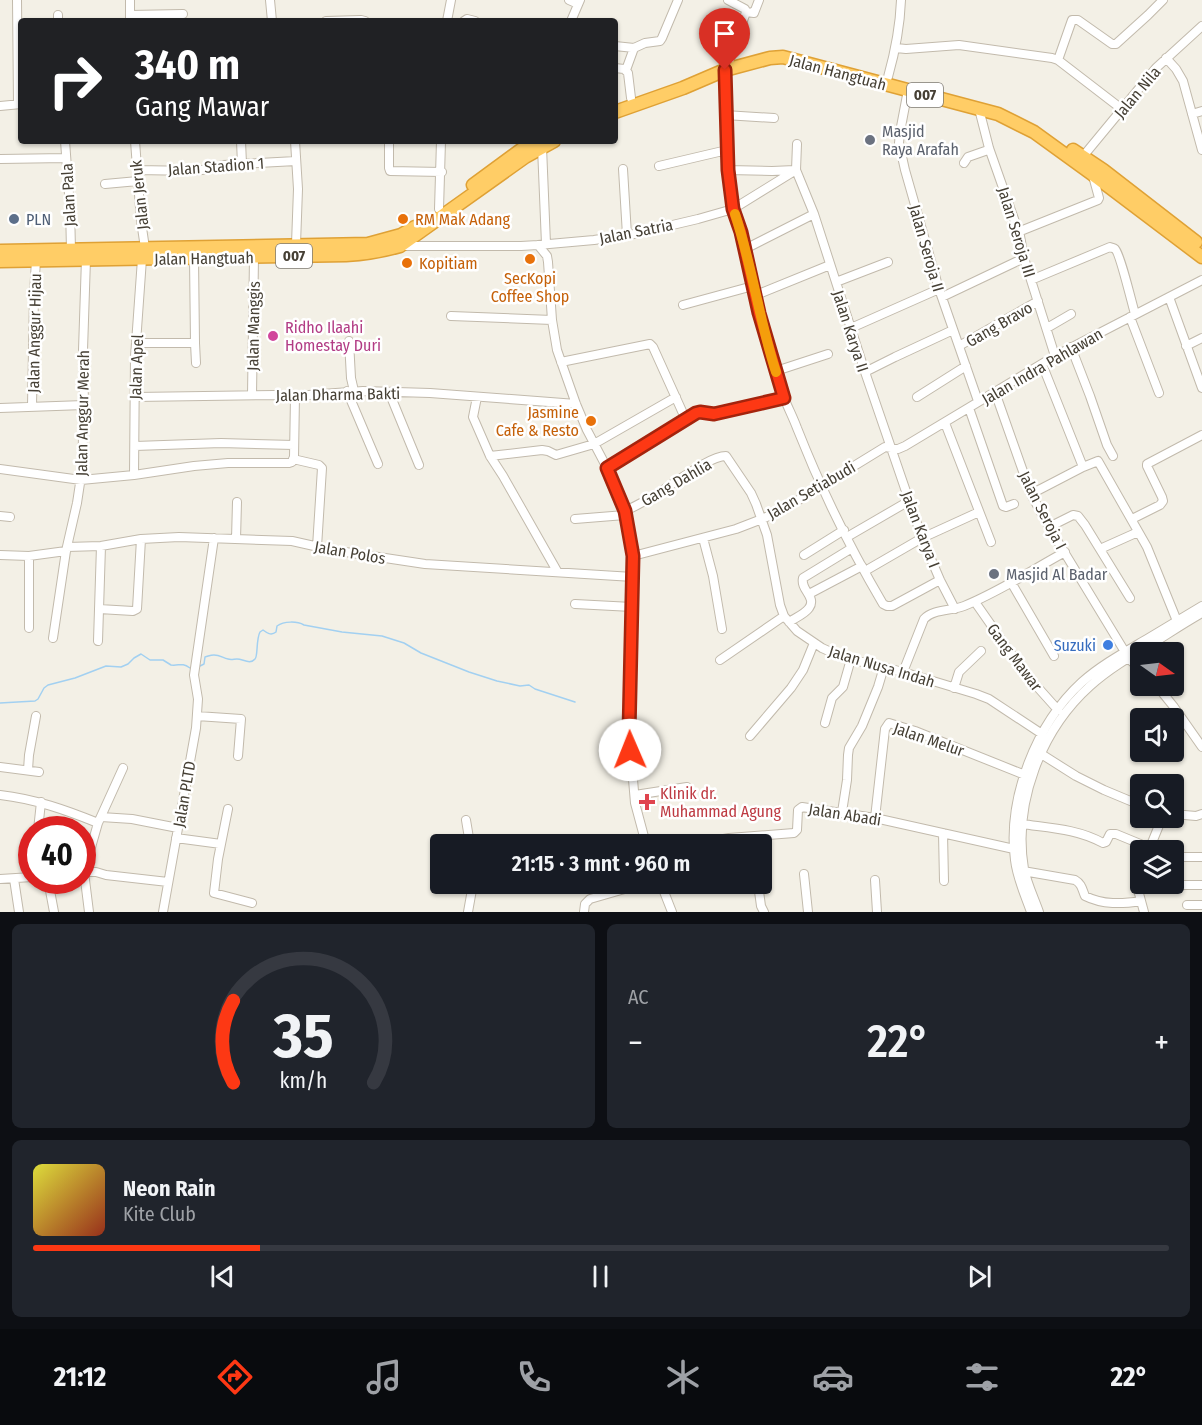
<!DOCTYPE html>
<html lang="id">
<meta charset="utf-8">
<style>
:root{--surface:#171b24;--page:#20242c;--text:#f1f3f6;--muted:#9ea1a6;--line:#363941;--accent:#fd3814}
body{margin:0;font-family:"Fira Sans Condensed",sans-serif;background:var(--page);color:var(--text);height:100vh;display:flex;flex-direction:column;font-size:22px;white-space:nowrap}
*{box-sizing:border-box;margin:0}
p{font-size:20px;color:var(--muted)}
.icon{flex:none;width:33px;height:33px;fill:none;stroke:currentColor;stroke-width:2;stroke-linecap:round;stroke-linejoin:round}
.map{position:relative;height:912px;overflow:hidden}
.panel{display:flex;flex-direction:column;gap:12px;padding:12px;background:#0d0f14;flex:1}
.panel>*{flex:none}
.banner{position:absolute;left:18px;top:18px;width:600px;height:126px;border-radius:6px;box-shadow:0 2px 4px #0004;background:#202124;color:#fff;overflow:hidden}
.needle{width:39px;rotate:104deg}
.buttons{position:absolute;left:1130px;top:642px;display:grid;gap:12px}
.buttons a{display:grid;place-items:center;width:54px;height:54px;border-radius:6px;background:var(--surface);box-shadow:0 2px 4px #0004;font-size:30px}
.speed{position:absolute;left:18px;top:816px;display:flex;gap:12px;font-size:30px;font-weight:700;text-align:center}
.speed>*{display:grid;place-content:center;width:78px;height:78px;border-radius:50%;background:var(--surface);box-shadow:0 2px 4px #0004;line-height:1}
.speed .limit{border:9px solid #d22;background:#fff;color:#111}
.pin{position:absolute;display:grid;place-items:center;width:51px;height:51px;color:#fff;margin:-62px -26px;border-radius:50% 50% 50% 0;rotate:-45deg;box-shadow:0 0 6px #0007}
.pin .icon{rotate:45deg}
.me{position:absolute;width:66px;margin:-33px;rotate:359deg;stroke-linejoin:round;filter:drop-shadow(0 0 4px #0008)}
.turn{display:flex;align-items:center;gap:21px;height:126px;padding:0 18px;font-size:27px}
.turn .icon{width:78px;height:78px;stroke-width:2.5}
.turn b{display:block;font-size:42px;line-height:51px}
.big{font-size:45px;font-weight:600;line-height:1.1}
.panel .card{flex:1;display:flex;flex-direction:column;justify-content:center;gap:9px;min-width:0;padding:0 21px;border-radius:9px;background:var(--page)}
.panel .dial{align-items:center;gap:0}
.dial svg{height:156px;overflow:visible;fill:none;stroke:var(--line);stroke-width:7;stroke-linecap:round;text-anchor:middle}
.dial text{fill:var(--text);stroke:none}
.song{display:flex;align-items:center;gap:18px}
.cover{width:72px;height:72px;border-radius:9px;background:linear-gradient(135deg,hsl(60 70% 55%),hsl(10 70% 35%))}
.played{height:6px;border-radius:3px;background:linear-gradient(90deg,var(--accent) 20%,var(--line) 20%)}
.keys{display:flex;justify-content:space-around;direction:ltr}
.heat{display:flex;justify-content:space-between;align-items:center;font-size:33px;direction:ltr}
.panel .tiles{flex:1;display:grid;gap:12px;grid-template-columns:1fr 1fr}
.card:last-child{grid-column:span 2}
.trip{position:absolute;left:430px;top:834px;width:342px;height:60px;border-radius:6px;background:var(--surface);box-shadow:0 2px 4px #0004;font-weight:600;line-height:60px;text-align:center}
.tabs{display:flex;height:96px;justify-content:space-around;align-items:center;background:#090b0e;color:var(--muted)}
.tabs .icon{width:42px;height:42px}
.tabs .current{color:var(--accent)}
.tabs b{font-size:27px;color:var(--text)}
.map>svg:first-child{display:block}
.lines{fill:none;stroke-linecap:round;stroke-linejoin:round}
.stream{stroke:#a2d0f1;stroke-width:1.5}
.minor-casing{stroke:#c2baac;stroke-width:10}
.highway-casing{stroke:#dfa135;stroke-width:15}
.minor{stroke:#fff;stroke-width:8}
.highway{stroke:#ffcd66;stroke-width:12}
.route-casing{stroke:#a4240d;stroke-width:15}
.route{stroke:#fd3814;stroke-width:10}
.slow{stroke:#f59e0b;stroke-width:10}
.worship-dot{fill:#6b7280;stroke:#fff;stroke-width:2}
.service-dot{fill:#5c6f8a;stroke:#fff;stroke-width:2}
.food-dot{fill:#e8710a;stroke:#fff;stroke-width:2}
.hotel-dot{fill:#d1479c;stroke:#fff;stroke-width:2}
.shop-dot{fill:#3f7fe0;stroke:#fff;stroke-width:2}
.health-dot{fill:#e0444e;stroke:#fff;stroke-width:2}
.labels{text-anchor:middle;stroke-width:5;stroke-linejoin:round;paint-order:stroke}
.shield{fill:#fff;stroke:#7e7972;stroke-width:1.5}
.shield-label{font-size:15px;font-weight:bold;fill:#464035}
.street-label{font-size:16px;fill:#464035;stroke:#fff}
.worship-label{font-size:16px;fill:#5b616d;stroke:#fff;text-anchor:start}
.service-label{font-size:16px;fill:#4e5e75;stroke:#fff;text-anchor:start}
.food-label{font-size:16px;fill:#c56008;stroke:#fff;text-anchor:start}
.hotel-label{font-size:16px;fill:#b23c85;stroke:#fff;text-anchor:start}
.shop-label{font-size:16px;fill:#366cbe;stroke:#fff;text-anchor:end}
.health-label{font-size:16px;fill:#be3a42;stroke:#fff;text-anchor:start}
</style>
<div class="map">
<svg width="1202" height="912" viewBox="0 0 1202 912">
<rect width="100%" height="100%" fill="#f3f0e6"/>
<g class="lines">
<!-- stream -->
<path class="stream" d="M200,666L204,664L205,657C209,656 210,655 214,655C220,655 223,658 228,659C231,660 234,659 237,659C243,659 250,665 255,659C258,657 256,639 260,632L263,630C267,633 271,636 276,632L277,626C284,621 297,621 304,625L342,632L382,636L404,643L421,653L469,672L497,681L520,686L529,685L535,689L575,702
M0,703L35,701L38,699L44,688L48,685L75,678L106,666L121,667L128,664L134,658L141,654L150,660H163L171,665C180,666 181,662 190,668L192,667"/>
<!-- minor casing -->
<g class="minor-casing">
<path id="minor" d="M17,0L18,104
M130,0V21
M270,0L272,21
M569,0L578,4
M728,0L745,9L746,12L729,62
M746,12L754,13L759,0
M58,15V21
M130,15L183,14
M326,21L361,20L365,21
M447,21L451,0
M464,21L467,19L475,21
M571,21L580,0
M615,46L634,48
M896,48L906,49L959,45L1052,58L1058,60L1123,110
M1166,58L1176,69L1183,81L1202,150
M1058,60L1072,20H1078L1112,44H1116L1148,15L1163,0
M615,68L624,69L628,73L631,98
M626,70L634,48L645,43L660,41L662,38L678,0
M725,70C725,103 725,137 728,170C731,202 741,232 748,263C758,307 769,351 783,395C787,406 793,417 797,428C821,489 850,548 883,604L887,606H892L940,580
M888,77C895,52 900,27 901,0
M908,90L900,132L899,143L905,170L939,289L978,401
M0,106L21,104
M979,109L989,148L1020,236L1024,258L1055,356
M1192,114L1202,111
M725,115L774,118
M65,141L70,208L71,250
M135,141L141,221L145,248
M241,141L242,164
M295,141L298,189L296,244
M389,141V168L390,171L442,172
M797,144L796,170L814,214L865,372L922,538L940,580L955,609
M542,147L546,244
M0,159L66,158
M1080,160L1156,68L1202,26
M964,163L968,157L988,150L989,148
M659,166L727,150
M623,169L627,235
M137,170L194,171L209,169L223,165L296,161
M728,170L772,171L795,170
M105,184L138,181
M439,209L441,141
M1018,232L1098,200L1099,198L1093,176
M538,245L594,240L634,234L698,219L733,209L796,170
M400,246H521L538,245L547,256L548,262L552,320L557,350L576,404L587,430L607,468L618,494L625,511L633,556L629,732L635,803L646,844
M745,249L814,214
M1031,280L1110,247C1112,248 1114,248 1115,249C1120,253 1132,304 1135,314
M836,282L888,262
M756,295L830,265
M942,297L1024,258
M1169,297L1202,388
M683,305L753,286
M451,316L552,320
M1130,317L1159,393
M851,328L939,289
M1047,328L1071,314
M349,341L351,378L354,391
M136,343H195L194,258
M195,343L196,363
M959,346L1038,301
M1186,346L1202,338
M1071,347L1090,396L1107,445L1113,456
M561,362L650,344L653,347L686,420
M1042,364L1083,467
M776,371L828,354
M865,372L895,357L953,330
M347,391L378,464
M389,392L419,465
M995,392L1031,494L1049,527L1125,652
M252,395L254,257
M135,397L274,395L295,396L363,391L430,393L576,404
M477,397L473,417L490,456L503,476L557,571
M917,397L966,366
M32,406L34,294L36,260
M0,408L84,405
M969,408L1003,506L1006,507L1014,504
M945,423L991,542
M135,446L221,443L294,445
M490,456L542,450L548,451L556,455L594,444L676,397
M293,459L319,465L322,468L317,547
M607,468L696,413L700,412L714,414L784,398
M0,469L81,480L134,475L194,466L228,463H289L292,462L294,457L295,396
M134,475L135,357L142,259
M1031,494L1083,467L1098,461L1147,547L1177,621
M625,511C638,505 651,498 663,490C678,481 710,456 726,456L751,493L756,504L767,535L780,605L784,616L797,631L822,648L842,657L903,672L976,694L989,699L1042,734
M0,516L10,517
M575,519L625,515
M1132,519L1160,505L1163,501L1162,497L1147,466V464L1202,435
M1049,527L1073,515L1078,516L1085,525L1130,598
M847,537L909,501
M703,538L713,576L722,629
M236,539L237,502
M67,547L101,546L141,539L179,537L292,541L332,550L425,564L633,577
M1100,549L1138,532
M0,555L29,556L66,551
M804,555L844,530
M633,556L736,529L762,519L784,509L885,447L898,449L905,446L1055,356L1202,280
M865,571L922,538L979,512
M1011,582L1054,656
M809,594L862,566
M975,602L1024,672L1058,710
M575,604L632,607
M99,609L133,611L137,609L141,539
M789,622C795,618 805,614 809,608C817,597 800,590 803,578L852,548
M29,628V556
M53,638L66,551L77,503L82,470L84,405L83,350L86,259
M98,641L101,546
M1128,658L1140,669
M720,660L784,616
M903,672L924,619C933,609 952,611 964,606C999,592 1032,570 1065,552
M1157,686L1174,707L1202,747
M954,688L959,672L981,651
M197,716L241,719L238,756
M825,723L832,698L843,687L851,659
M750,736L791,688L803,670L814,643
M1038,752L1076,776L1104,790L1140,805
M0,767L39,772
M28,770L29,755L36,716
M0,795C35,799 66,810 98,823
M635,795L687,787
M228,809L218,859L214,893L252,903
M842,812L847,780L848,755L849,748L862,726L878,687L884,667
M1173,814L1196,816L1202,814
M101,817L132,819L178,828
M875,818L885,729L889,723L915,731L1025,775
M466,820L470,844
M1022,824C1050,828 1078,829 1103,843L1106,842L1110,834H1116L1150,848
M38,830L41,802
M943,833L944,881
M176,838L221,844
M697,844L729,838L794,833L797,830L798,810L802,807L875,818L1014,849
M1149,850L1162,818
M1173,857H1202
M1023,871L1075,880C1082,884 1082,889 1085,896C1103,905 1122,904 1141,901
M82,872H96L106,875L168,882
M804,874L808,912
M1140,876L1137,886L1144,912
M0,879L32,877
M14,879L19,912
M48,880L54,912
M875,880L877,912
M661,884L672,912
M758,884L761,906L764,912
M1183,885H1202
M1187,905H1202
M89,912L84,872L98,823L123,768
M163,912L196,728L198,699L194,675L214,538
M468,912L473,884
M584,912L585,904L590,899L642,884
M1031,912C1025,895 1017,878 1015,860C1007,798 1036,724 1082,682C1101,665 1125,652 1147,639C1165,628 1184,617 1202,606
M1039,912C1034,898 1027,883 1024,869C1013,803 1041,730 1090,686C1110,668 1133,655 1155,642C1171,632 1186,622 1202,613"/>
</g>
<!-- highway casing -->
<g class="highway-casing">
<path id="highway" d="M615,112L683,88L725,70L770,58L783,57L998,114L1034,132L1092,174L1202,257
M1073,150L1103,170L1196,242
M473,185L533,141
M0,251L368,244L401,235L415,227
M0,261L346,255C364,254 382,251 400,246L525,157L554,141"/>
</g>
<!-- minor -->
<use href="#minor" class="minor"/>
<!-- highway -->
<use href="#highway" class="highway"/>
</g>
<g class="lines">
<!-- route casing -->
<g class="route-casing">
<path id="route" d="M630,750L629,732L633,556L625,511L607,468L696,413L700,412L714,414L784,398L759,313L741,232L733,209L728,170L725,70"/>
</g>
<!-- route -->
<use href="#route" class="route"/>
<!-- slow -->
<path class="slow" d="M735,214C752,265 759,320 776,372"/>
</g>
<!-- markers -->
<g class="worship-dot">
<circle cx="870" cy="140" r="6"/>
<circle cx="994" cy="574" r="6"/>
</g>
<circle class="service-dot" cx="14" cy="219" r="6"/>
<g class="food-dot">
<circle cx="403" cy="219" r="6"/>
<circle cx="530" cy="259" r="6"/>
<circle cx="407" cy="263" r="6"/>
<circle cx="591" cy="421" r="6"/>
</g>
<circle class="hotel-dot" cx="273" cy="336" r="6"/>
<circle class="shop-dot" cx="1108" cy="645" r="6"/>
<path class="health-dot" d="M644 793h6v6h6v6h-6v6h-6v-6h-6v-6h6z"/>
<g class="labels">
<!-- shield labels -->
<g class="shield">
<rect x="907" y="83" width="36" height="24" rx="4.5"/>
<rect x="276" y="244" width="36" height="24" rx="4.5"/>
</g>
<g class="shield-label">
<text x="925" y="100">007</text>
<text x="294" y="261">007</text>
</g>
<!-- street labels -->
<g class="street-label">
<text transform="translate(838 72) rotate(15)" y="6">Jalan Hangtuah</text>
<text transform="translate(1137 92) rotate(-50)" y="6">Jalan Nila</text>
<text transform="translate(216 166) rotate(-4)" y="6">Jalan Stadion 1</text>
<text transform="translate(68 195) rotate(-93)" y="6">Jalan Pala</text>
<text transform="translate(139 195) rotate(-96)" y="6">Jalan Jeruk</text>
<text transform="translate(636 231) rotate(-11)" y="6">Jalan Satria</text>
<text transform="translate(1017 232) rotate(73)" y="6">Jalan Seroja III</text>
<text transform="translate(927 248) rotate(74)" y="6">Jalan Seroja II</text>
<text transform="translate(204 258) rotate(-1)" y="6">Jalan Hangtuah</text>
<text transform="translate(999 324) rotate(-30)" y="6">Gang Bravo</text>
<text transform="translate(253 326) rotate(-89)" y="6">Jalan Manggis</text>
<text transform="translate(851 331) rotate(72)" y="6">Jalan Karya II</text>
<text transform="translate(34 333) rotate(-89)" y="6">Jalan Anggur Hijau</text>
<text transform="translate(1042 366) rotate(-30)" y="6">Jalan Indra Pahlawan</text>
<text transform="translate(136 367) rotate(-88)" y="6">Jalan Apel</text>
<text transform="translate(338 394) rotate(-1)" y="6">Jalan Dharma Bakti</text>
<text transform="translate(82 413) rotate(-89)" y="6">Jalan Anggur Merah</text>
<text transform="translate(676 482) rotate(-30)" y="6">Gang Dahlia</text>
<text transform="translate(811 490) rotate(-30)" y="6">Jalan Setiabudi</text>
<text transform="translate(1043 510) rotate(63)" y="6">Jalan Seroja I</text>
<text transform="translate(921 529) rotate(69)" y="6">Jalan Karya I</text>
<text transform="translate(350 552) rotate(10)" y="6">Jalan Polos</text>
<text transform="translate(1015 657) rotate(53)" y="6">Gang Mawar</text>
<text transform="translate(882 666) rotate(17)" y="6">Jalan Nusa Indah</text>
<text transform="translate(929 739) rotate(19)" y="6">Jalan Melur</text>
<text transform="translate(184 794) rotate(-80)" y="6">Jalan PLTD</text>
<text transform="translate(845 814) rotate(9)" y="6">Jalan Abadi</text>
</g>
<!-- worship labels -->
<g class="worship-label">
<text x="882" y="137">Masjid<tspan x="882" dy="18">Raya Arafah</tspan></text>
<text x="1006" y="580">Masjid Al Badar</text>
</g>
<!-- service labels -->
<g class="service-label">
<text x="26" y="225">PLN</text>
</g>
<!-- food labels -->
<g class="food-label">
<text x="415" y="225">RM Mak Adang</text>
<text x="419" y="269">Kopitiam</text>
<text x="530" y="284" text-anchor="middle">SecKopi<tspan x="530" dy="18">Coffee Shop</tspan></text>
<text x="579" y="418" text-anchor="end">Jasmine<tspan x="579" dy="18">Cafe &amp; Resto</tspan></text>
</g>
<!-- hotel labels -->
<g class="hotel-label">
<text x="285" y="333">Ridho Ilaahi<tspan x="285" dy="18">Homestay Duri</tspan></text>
</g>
<!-- shop labels -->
<g class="shop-label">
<text x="1096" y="651">Suzuki</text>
</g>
<!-- health labels -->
<g class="health-label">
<text x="660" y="799">Klinik dr.<tspan x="660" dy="18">Muhammad Agung</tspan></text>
</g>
</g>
</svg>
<div class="buttons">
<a><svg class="needle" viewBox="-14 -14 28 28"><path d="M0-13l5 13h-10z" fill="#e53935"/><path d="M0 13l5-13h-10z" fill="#9ea1a6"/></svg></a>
<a><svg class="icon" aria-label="sound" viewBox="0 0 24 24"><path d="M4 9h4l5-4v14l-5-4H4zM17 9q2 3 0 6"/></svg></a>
<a><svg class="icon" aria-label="search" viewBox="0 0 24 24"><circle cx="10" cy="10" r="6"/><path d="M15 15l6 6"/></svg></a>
<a><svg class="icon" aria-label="layers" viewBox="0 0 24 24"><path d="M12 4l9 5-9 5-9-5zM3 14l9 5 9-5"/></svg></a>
</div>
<div class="speed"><div class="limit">40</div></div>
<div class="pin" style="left:725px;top:70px;background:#d93025"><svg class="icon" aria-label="arrive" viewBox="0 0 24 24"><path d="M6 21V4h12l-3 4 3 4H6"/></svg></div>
<svg class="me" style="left:630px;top:750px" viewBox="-20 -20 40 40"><circle r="19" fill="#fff"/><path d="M0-13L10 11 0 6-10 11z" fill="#fd3814"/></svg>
<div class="trip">21:15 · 3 mnt · 960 m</div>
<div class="banner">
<div class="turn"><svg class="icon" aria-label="right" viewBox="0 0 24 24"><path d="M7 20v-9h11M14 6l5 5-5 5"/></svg><div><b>340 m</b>Gang Mawar</div></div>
</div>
</div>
<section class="panel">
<div class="tiles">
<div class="card dial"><svg viewBox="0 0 100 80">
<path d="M14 69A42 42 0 1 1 86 69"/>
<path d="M14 69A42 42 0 0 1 14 27" stroke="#fd3814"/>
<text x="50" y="56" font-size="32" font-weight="700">35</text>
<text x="50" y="72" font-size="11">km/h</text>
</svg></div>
<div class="card"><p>AC</p>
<div class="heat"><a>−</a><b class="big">22°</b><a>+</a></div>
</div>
<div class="card">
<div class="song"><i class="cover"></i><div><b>Neon Rain</b><p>Kite Club</p></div></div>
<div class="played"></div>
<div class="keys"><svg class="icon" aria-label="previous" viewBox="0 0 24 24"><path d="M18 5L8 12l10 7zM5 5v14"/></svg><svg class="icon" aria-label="pause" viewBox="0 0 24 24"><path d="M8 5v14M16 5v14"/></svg><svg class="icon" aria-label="next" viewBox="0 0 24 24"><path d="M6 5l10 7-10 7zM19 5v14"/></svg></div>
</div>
</div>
</section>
<nav class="tabs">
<b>21:12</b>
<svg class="icon current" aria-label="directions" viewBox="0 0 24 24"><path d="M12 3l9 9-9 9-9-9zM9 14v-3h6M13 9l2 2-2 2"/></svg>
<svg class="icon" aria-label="music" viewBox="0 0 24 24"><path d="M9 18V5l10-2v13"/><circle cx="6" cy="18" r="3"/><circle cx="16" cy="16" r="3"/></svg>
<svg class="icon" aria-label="phone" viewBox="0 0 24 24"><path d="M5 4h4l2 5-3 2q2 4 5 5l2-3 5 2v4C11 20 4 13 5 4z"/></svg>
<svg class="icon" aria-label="climate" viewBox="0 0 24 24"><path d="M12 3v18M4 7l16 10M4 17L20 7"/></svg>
<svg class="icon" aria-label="car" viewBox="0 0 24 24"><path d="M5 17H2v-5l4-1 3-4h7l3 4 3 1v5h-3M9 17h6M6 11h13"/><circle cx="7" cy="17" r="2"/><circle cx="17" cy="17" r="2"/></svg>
<svg class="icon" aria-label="filters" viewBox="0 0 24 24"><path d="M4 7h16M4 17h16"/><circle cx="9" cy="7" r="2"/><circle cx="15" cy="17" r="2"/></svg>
<b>22°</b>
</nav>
